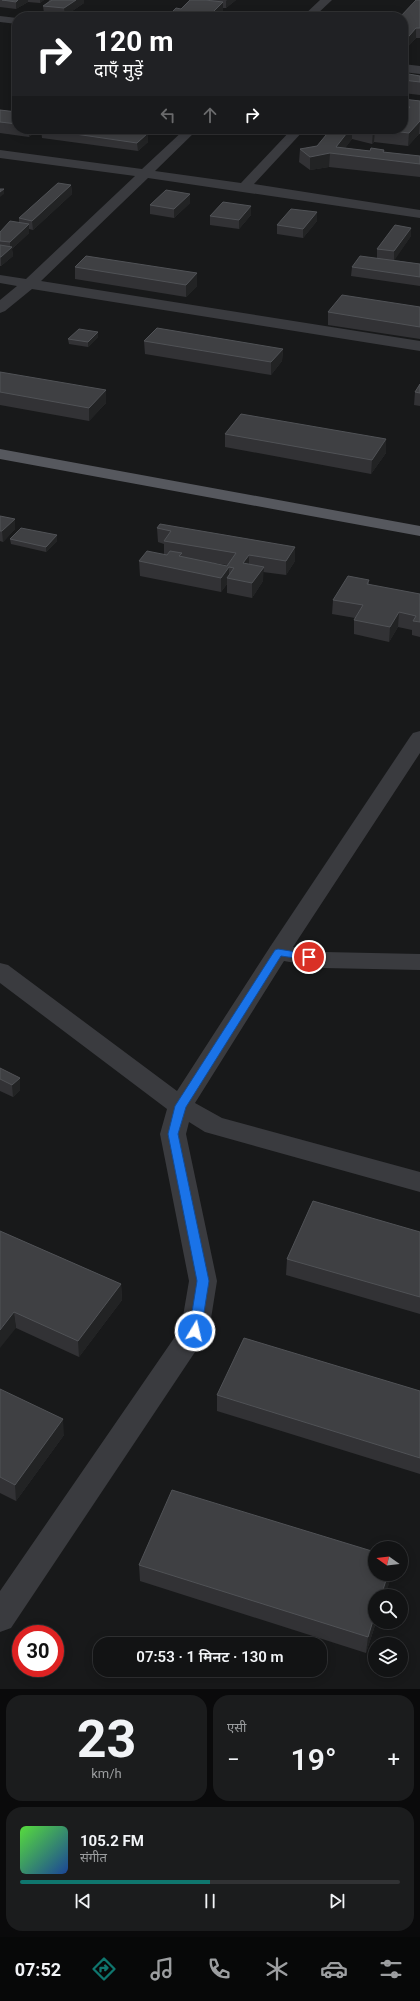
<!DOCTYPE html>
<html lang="hi">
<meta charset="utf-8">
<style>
:root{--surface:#121314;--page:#1b1c1d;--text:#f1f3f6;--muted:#9c9ea0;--line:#313234;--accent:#0f766e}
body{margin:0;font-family:Roboto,"Noto Sans Devanagari",sans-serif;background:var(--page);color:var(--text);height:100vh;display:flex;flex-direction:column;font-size:15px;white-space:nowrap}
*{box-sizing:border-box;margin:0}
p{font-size:13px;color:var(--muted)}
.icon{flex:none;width:22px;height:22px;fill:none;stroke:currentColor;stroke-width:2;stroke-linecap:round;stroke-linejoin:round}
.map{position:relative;height:1689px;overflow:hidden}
.panel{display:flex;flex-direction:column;gap:6px;padding:6px;background:#0a0a0b;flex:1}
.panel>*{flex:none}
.banner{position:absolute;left:12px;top:12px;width:396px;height:122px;border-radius:16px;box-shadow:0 2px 10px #0003,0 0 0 1px var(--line);background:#202124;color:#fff;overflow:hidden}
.needle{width:26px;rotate:284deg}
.fabs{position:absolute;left:368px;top:1541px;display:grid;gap:8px}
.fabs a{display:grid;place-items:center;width:40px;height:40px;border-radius:50%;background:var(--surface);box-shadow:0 2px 10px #0003,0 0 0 1px var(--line);font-size:20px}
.speed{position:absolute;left:12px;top:1625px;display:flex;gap:8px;font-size:20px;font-weight:700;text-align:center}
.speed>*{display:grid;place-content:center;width:52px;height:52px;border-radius:50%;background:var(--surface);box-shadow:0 2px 10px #0003,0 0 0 1px var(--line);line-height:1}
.speed .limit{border:6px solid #d22;background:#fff;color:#111}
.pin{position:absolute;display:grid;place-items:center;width:34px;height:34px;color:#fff;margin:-17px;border:2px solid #fff;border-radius:50%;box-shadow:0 1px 4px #0007}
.me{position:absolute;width:44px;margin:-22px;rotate:9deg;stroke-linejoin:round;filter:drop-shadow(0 0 3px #0008)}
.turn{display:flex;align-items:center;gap:14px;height:84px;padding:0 16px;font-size:18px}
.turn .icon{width:52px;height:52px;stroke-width:2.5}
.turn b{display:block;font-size:28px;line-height:34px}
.lanes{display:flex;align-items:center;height:38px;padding:0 16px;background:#0003;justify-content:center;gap:20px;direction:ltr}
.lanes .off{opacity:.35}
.big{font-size:30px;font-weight:600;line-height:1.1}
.panel .card{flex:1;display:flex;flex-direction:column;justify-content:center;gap:6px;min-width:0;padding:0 14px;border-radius:16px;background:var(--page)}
.panel .dial{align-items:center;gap:0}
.dial b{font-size:52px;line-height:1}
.song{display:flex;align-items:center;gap:12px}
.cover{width:48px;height:48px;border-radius:6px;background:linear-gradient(135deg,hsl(110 70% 55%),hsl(220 70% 35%))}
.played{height:4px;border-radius:2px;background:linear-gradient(90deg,var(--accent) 50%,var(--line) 50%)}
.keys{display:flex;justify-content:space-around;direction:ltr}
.heat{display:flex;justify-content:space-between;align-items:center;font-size:22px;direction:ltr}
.panel .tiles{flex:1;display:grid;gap:6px;grid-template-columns:1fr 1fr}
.card:last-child{grid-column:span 2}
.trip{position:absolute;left:93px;top:1637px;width:234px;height:40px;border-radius:16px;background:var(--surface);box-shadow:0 2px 10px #0003,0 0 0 1px var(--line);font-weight:600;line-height:40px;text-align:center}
.menu{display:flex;height:64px;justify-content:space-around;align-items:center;background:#070808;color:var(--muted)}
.menu .icon{width:28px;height:28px}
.menu .current{color:var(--accent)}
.menu b{font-size:18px;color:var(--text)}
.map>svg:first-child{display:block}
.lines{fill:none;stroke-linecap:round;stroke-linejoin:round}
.minor{fill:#3a3b3f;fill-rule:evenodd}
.primary{fill:#56585e;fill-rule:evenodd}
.wall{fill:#323235;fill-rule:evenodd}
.shaded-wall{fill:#222324}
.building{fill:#3f4043;stroke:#505256}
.route{fill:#1a73e8;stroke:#114b97}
</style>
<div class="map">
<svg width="420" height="1689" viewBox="0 0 420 1689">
<rect width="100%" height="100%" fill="#18191a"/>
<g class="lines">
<!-- minor -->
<path class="minor" d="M320,0H332L314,17H302Z
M0,16L17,18V24L0,22Z
M403,64L420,66V74L403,72Z
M185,129H198L155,171L241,183L292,129H305L254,184L420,210V218L148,178L41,281L420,341V351L32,289L5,311L0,313V300L17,286L0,283V275L26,279L135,176L0,158V150L142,169Z
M420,731V753L293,947L324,952L420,954V970L324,968L284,961L195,1103L222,1118L420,1172V1192L205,1132L189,1122L186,1134L217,1281L209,1331L11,1628L0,1632V1591L181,1328L189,1281L160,1134L167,1109L0,983V963L8,965L177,1091L270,947L410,737L413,733Z"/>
<!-- primary -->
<path class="primary" d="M0,449L420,526V536L0,459Z"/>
</g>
<!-- wall -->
<path class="wall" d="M0,0H44L40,3L28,2L16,9L0,7Z
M49,0H84V3L65,16L44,13L43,6L49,1Z
M211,0H236L226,8H223V13L264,17H171V13L211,1Z
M420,0V38H416L403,52V17Z
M403,73L420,76V95L403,93Z
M403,99L420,101V134H419L408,146L374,142L372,144L352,139L345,148L370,151L384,150V152L420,156V177L329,167L310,170L299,162L300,149L317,146L331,129H403Z
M0,110L17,112V129H39L29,137L0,133Z
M41,129L148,133V142L138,151L42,138Z
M71,185L72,194L33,230L29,229V233L12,249L13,256L1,266H0V232L19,223V218Z
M190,203L174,218L150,214V205Z
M317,212V221L303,238L277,234V225Z
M251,215L239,229L210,225V216Z
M411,236L394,260L420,264V286L351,276L352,267L377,258V249Z
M75,267L197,273V286L186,297L75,279Z
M420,307V339L328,325V312Z
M98,337L88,347L69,344L68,339Z
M144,341L283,349L282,361L271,375L145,354Z
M0,372L106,403L89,421L0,405Z
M420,384V406L414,405L415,392Z
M225,434L386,453L371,474L225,447Z
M0,516L15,519V529L3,542L0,541Z
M157,528L295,547V561L286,575L263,572V581L252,598L227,593V584L221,592L140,576L139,561L164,555V544L158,542ZM200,561L227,565V566Z
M10,539L57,541L46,552L11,544Z
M369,580V585L420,594V637L412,635V630L398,627L389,642L354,634V620L355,618L332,614L333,600Z
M0,1068L20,1090L13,1097L0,1091Z
M0,1231L121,1284L122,1300L79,1357L16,1328Z
M420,1232V1314L286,1275L287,1259Z
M0,1389L64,1435L16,1501L0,1493Z
M420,1391V1474L217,1411V1395Z
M139,1565L375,1574H392L366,1653L140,1581Z"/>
<!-- shaded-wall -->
<path class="shaded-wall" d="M18,0H28V2L16,9V2Z
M40,0H44L40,3Z
M76,0H84V3L65,16L64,8Z
M227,0H236L226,8V1Z
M223,2V12L218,17L213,12Z
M416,28V38L403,52V43Z
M420,121L419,134L408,146L409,133Z
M29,129H39L29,137Z
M350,129H352V139L340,155L336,147Z
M375,129L374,142L372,144L373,131Z
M148,133V142L138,151L137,143Z
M330,153L329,167L310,170V157Z
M71,185L72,194L33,230L32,221Z
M4,189V194L0,197V192Z
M190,194V203L174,218V209Z
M251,206V215L239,229V220Z
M317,212V221L303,238V229Z
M29,224V233L12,249L13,256L1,266V257L10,249V242Z
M411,228V236L394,261V251Z
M197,273V286L186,297V285Z
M98,332V337L88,347V342Z
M283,349L282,361L271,375V362Z
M106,390V403L89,421V408Z
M386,439V453L371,474L372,460Z
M15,519V529L3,542L2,531Z
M57,535V541L46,552V547Z
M295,547V561L286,575V561Z
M249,555V569L243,563Z
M229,567V579L227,578V584L221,592V578Z
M264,567L263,581L252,598V583Z
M399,612L398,627L389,642L390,627Z
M20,1078V1090L13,1097L12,1085Z
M121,1284L122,1300L79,1357L78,1341Z
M14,1312L16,1328L0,1348V1330Z
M63,1419L64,1435L16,1501L15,1485Z
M388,1574H392L385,1596H381Z
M375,1614V1622H376L366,1653L368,1637Z"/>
<!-- building -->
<path class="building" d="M2,0H18L16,2Z
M52,0H76L64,8L43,6Z
M190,0H205L223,2L213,12L264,17H187L189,15L171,13L176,8L181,9Z
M416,0H420V28H416L403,43V17H400Z
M403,73L420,76V82L403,80Z
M403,99L420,101V121L409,133L375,129L373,131L363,129H403V115L410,107L403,106Z
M0,110L17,112V124L0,122Z
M41,129H115L148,133L137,143Z
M331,129H350L336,147L370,151L371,148L384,150L383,152L420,156V164L330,153L310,157L300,149L317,146Z
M58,183L71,185L32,221L19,218Z
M0,189H4L0,192Z
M166,190L190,194L174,209L150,205Z
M223,202L251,206L239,220L210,216Z
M291,209L317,212L303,229L277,225Z
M10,221L29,224L10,242L0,241V232Z
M395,225L411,228L394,251L377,249Z
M0,245L12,247L1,257H0Z
M86,256L197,273L186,285L75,267Z
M360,256L420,264V277L352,267Z
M342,295L420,307V327L328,312Z
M157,328L283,349L271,362L144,341Z
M79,329L98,332L88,342L68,339Z
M0,372L106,390L89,408L0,392Z
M420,384V393L415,392Z
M241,414L386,439L372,460L225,434Z
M0,516L15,519L2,531H0Z
M160,524L295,547L286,561L249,555L243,563L264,567L252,583L227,578L234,568L229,567L221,578L139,561L147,551L167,555L170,551L182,553L179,556L227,566L236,553L164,541L171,531L157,528Z
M21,528L57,535L46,547L10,539Z
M348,576L369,580L367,584L420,594V622L413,621L416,616L399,612L390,627L354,620L363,605L333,600Z
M0,1068L20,1078L12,1085L0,1079Z
M313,1201L420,1232V1297L287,1259Z
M0,1231L121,1284L78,1341L14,1312L0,1330Z
M244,1338L420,1391V1458L217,1395Z
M0,1389L63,1419L15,1485L0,1477Z
M172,1490L375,1552V1574H388L381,1596H375V1614L368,1637L139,1565Z"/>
<!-- route -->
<path class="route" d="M278,949L309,954L313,957L309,960L281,956L186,1107L178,1134L209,1281L201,1331L199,1334H191L189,1331L197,1281L168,1134L175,1106L275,950Z"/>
</svg>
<div class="fabs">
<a><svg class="needle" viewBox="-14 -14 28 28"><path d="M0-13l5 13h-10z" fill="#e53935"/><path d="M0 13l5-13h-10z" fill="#9c9ea0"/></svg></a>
<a><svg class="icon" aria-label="search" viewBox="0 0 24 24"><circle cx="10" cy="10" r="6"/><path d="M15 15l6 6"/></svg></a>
<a><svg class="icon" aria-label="layers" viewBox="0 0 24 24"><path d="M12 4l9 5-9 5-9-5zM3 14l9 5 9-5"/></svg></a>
</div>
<div class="speed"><div class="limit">30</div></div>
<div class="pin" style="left:309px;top:957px;background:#d93025"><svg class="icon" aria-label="arrive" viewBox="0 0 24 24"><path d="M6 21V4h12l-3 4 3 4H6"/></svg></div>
<svg class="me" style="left:195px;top:1331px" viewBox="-20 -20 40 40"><circle r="17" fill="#1a73e8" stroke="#fff" stroke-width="3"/><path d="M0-11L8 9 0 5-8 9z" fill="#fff"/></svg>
<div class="trip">07:53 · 1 मिनट · 130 m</div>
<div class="banner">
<div class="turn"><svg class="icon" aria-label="right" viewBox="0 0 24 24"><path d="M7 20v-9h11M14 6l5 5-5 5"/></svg><div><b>120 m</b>दाएँ मुड़ें</div></div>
<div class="lanes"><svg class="icon off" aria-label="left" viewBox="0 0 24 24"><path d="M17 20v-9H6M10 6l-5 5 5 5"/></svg><svg class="icon off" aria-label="ahead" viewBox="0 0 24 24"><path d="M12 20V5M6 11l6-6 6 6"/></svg><svg class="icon" aria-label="right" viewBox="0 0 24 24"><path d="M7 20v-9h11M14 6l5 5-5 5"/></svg></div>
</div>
</div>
<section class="panel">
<div class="tiles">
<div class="card dial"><b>23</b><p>km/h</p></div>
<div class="card"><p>एसी</p>
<div class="heat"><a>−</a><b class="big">19°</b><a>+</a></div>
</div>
<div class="card">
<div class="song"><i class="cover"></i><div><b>105.2 FM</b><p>संगीत</p></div></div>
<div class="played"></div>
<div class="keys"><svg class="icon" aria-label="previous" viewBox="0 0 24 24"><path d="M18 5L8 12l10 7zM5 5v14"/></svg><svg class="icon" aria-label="pause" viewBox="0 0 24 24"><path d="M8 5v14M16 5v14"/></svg><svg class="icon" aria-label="next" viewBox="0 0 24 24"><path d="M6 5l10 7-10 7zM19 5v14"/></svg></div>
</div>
</div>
</section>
<nav class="menu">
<b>07:52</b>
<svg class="icon current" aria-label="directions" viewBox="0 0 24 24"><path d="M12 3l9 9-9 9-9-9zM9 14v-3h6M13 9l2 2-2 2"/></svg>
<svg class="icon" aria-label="music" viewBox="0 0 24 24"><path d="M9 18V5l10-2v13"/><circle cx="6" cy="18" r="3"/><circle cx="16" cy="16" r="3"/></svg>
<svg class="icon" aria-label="phone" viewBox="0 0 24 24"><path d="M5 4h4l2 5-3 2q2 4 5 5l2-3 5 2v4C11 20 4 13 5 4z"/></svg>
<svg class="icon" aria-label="climate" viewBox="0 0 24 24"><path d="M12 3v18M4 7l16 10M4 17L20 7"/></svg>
<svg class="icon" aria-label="car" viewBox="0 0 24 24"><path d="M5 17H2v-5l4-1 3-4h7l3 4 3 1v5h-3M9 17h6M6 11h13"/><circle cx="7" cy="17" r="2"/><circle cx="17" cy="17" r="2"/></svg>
<svg class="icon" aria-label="filters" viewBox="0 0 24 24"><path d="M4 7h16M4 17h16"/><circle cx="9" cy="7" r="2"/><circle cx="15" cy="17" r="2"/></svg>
</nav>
